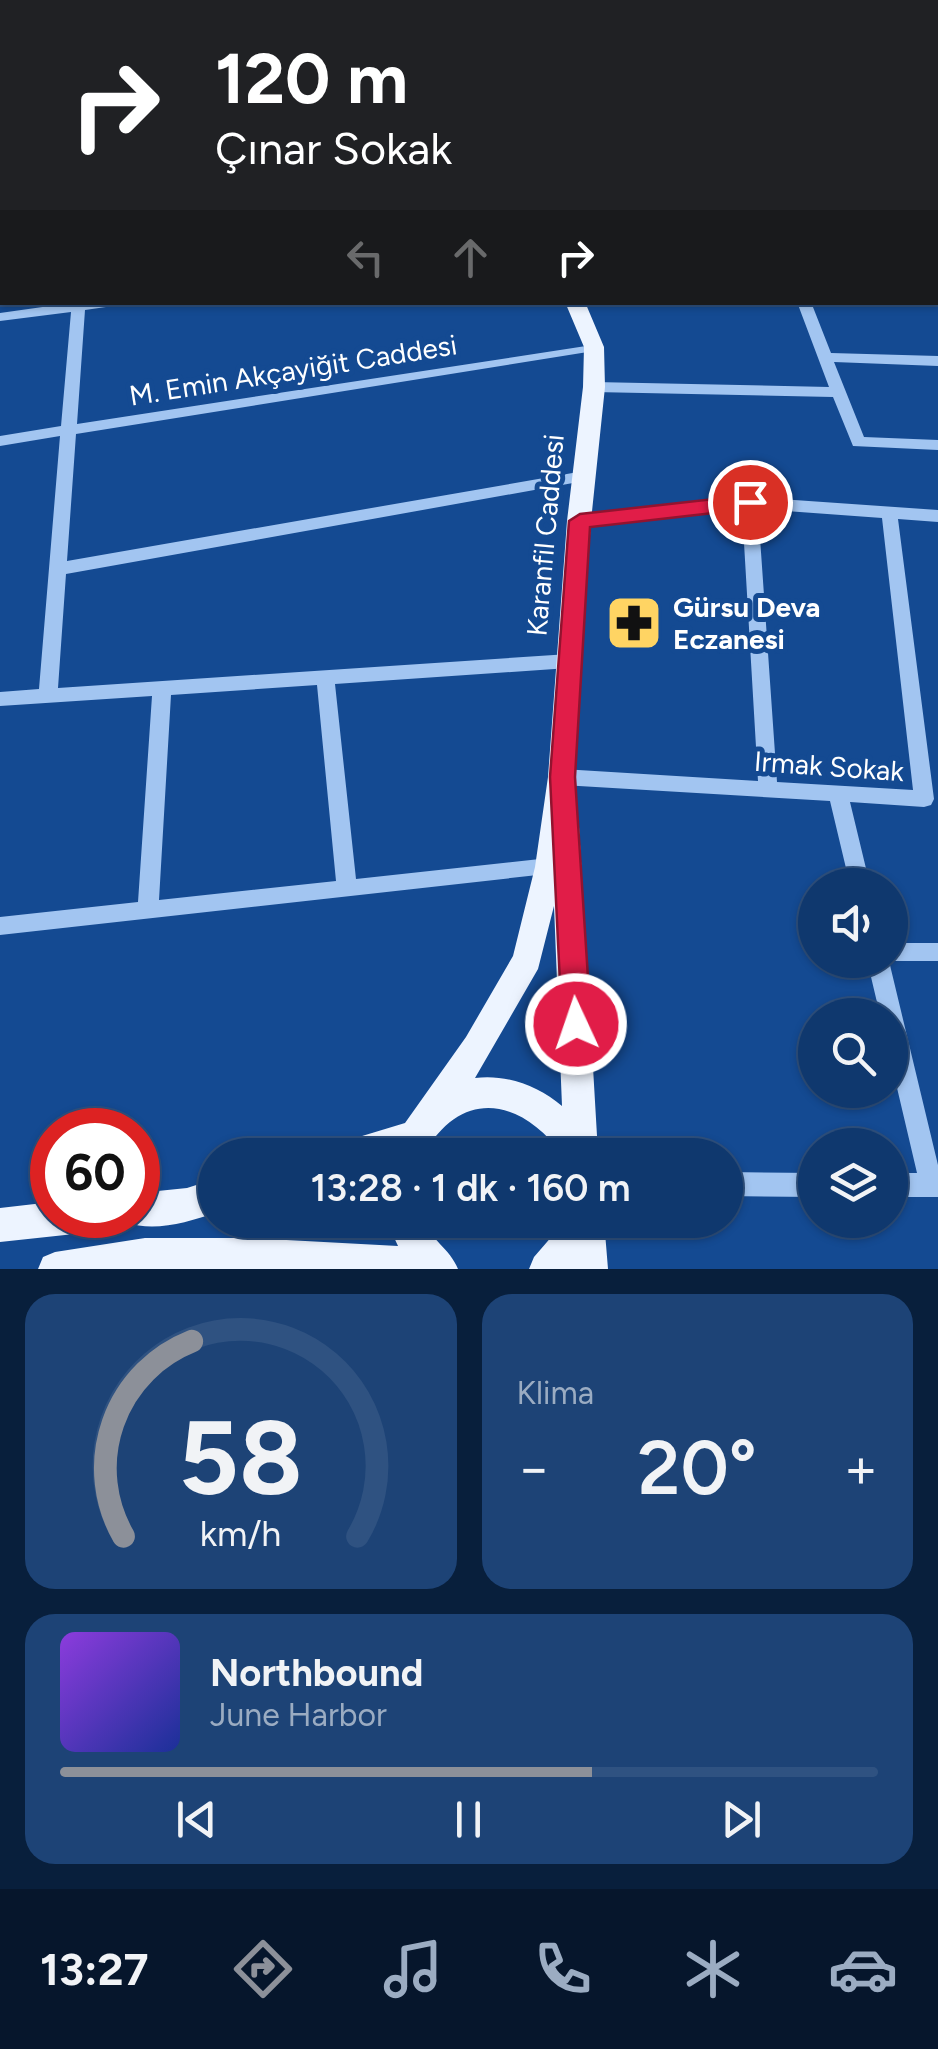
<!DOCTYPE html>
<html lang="tr">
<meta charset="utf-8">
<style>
:root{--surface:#0f386e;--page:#1d4376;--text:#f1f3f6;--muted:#9bacc2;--line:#2f5281;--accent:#8c9099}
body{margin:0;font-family:Figtree,sans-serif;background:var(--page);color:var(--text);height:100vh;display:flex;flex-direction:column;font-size:38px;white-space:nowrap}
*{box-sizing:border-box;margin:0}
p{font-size:32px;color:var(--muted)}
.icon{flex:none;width:55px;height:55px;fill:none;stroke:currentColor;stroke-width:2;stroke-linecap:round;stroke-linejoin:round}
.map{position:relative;height:1269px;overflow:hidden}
.details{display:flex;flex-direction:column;gap:25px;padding:25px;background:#081f3c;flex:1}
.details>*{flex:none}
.guide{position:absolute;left:0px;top:0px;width:940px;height:305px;box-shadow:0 2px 8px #0004,0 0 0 2px var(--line);background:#202124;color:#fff;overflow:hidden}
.buttons{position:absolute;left:798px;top:868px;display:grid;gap:20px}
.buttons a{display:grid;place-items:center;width:110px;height:110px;border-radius:50%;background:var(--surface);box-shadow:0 2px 8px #0004,0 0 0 2px var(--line);font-size:50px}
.speed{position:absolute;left:30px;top:1108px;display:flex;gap:20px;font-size:50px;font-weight:700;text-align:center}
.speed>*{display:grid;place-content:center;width:130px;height:130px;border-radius:50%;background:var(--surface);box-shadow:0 2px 8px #0004,0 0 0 2px var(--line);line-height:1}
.speed .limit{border:15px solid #d22;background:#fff;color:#111}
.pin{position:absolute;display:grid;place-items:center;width:85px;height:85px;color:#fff;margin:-42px;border:5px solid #fff;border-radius:50%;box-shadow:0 2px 10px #0007}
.me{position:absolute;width:110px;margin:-55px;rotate:357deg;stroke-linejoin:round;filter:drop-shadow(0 0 8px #0008)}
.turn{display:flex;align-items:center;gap:35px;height:210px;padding:0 50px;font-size:45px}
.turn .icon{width:130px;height:130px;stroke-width:2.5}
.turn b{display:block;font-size:70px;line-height:85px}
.lanes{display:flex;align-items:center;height:95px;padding:0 50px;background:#0003;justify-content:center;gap:50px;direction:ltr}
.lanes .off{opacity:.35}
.big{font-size:75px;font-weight:600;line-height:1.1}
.details .widget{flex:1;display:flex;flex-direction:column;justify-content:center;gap:15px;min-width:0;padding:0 35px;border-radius:30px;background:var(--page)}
.details .dial{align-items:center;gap:0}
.dial svg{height:260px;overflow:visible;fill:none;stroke:var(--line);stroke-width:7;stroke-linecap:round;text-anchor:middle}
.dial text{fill:var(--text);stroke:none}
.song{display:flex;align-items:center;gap:30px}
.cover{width:120px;height:120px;border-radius:15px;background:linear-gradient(135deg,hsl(270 70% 55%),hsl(230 70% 35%))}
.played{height:10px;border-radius:5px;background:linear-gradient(90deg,var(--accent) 65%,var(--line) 65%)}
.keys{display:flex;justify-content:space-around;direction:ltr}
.heat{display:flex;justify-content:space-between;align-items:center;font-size:55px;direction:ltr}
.details .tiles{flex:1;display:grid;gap:25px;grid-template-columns:1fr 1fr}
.widget:last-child{grid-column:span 2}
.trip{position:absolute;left:198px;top:1138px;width:545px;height:100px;border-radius:50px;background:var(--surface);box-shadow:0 2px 8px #0004,0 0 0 2px var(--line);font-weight:600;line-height:100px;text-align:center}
.menu{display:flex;height:160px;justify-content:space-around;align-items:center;background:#06162c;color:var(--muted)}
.menu .icon{width:70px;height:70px}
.menu .current{color:var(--accent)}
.menu b{font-size:45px;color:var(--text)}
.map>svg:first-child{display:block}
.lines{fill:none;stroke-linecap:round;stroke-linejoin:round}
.minor{fill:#a2c5f1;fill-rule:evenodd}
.major{fill:#edf4ff;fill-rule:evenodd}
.route{fill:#e11d48;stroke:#92132f;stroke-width:2.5}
.labels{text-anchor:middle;stroke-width:10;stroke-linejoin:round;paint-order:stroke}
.street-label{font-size:28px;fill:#fff;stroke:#144a92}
.poi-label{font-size:28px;font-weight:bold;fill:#fff;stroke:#144a92;text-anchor:start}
</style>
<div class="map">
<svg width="938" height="1269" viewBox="0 0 938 1269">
<rect width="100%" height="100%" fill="#144a92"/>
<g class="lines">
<!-- minor -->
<path class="minor" d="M78,302H120L113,306L85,310L77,424L599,344V350L594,351L76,434L67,561L584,471L590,472L592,476L590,480L584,481L66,574L58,688L569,654L575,656L578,661L575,666L569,668L335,684L356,879L549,858L556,861L559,867L556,873L0,935V917L138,902L152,696L0,706V692L39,689L60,436L0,446V436L61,426L71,312L0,321V313ZM317,685L336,881L159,900L171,695Z
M797,302H811L831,353L938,356V366L834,362L864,437L938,440V450L853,446L833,397L594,392L587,387L594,382L829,387Z
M750,497L938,510V522L898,519L934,799L931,805L924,807L850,802L870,885H850L830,801L562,785L555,783L552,777L555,771L562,769L758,781L742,509L579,527L571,521L579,515ZM758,509L882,518L913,790L777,782Z
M890,943H938V961H889L938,1165V1197H890V1173H917L890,1058V1015H880L867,960H890Z
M725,1172L815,1173V1197L725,1196Z"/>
<!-- major -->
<path class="major" d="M923,0H938V4L925,2Z
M565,302H585L604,347L605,387L591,521L570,817L579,827L598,1153L563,1155C520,1098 462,1087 423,1155H334L339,1143L405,1123L466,1037L513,956L535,867L548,777L567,521L583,387L584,347ZM554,906L562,1106C538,1086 507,1074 475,1078L538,969Z
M215,1179V1213C188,1222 153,1233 126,1222L123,1215H138V1193L187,1188Z
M52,1202V1215H110L105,1227L93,1232L0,1242V1208Z
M386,1220H421C431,1239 450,1249 458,1269H38L43,1257L55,1252L145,1238H251L398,1246Z
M566,1220H604L608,1269H529L534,1257Z"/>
</g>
<!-- route -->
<path class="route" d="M750,495L760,502L757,508L590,527L575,777L591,1024L587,1033L576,1037L566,1033L562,1024L550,777L569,521L580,514Z"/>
<!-- icons -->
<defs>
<g id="pharmacy-square" transform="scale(2.875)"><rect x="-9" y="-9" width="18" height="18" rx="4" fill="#ffd463" stroke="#144a92"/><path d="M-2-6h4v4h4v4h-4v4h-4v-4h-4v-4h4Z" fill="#111"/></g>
</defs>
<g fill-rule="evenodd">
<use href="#pharmacy-square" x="634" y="623"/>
</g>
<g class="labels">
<!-- street labels -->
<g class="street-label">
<text transform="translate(293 370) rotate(-9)" y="10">M. Emin Akçayiğit Caddesi</text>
<text transform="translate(545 535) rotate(-85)" y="10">Karanfil Caddesi</text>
<text transform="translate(829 766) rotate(4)" y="10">Irmak Sokak</text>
</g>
<!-- poi labels -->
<g class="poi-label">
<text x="673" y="617">Gürsu Deva<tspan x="673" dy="32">Eczanesi</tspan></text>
</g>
</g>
</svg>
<div class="buttons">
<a><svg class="icon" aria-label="sound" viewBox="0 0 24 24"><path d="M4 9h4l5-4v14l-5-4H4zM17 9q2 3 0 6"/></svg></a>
<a><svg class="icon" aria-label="search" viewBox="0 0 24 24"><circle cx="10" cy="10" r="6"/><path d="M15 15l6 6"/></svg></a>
<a><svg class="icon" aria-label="layers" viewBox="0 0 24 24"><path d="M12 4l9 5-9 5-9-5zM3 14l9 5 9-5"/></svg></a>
</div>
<div class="speed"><div class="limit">60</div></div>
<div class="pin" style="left:750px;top:502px;background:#d93025"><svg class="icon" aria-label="arrive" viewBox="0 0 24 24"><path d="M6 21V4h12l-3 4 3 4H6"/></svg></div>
<svg class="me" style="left:576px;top:1024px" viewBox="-20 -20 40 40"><circle r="17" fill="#e11d48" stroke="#fff" stroke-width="3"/><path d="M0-11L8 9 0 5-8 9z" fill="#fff"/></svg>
<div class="trip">13:28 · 1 dk · 160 m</div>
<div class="guide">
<div class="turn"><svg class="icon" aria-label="right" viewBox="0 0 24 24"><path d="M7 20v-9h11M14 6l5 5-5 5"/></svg><div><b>120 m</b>Çınar Sokak</div></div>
<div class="lanes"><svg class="icon off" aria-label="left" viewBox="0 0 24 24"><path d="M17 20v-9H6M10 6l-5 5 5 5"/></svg><svg class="icon off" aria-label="ahead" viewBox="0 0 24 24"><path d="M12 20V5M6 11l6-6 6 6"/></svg><svg class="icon" aria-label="right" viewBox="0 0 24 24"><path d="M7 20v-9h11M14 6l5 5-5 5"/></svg></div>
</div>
</div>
<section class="details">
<div class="tiles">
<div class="widget dial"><svg viewBox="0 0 100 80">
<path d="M14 69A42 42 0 1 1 86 69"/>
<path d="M14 69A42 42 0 0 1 35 9" stroke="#8c9099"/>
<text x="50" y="56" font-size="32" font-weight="700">58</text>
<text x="50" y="72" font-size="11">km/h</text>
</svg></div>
<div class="widget"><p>Klima</p>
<div class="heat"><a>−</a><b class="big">20°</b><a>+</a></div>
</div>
<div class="widget">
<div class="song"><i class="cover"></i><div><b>Northbound</b><p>June Harbor</p></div></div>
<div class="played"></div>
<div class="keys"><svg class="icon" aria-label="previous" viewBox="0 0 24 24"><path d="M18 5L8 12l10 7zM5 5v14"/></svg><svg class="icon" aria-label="pause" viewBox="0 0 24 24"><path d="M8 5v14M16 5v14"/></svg><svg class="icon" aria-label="next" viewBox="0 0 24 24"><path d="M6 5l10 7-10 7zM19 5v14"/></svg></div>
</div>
</div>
</section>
<nav class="menu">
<b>13:27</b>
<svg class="icon current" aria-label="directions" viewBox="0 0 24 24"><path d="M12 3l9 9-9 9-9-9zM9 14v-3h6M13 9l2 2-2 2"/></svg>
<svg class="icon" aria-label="music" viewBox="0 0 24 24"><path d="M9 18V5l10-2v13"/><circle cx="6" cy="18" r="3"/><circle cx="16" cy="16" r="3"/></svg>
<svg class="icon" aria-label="phone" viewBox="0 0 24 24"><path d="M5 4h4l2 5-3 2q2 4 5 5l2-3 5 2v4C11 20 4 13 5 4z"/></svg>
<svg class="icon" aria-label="climate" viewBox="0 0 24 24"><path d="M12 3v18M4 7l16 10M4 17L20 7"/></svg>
<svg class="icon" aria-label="car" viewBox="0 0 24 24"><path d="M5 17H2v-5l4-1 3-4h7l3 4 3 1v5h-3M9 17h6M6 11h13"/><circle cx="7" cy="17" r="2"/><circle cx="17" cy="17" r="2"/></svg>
</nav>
